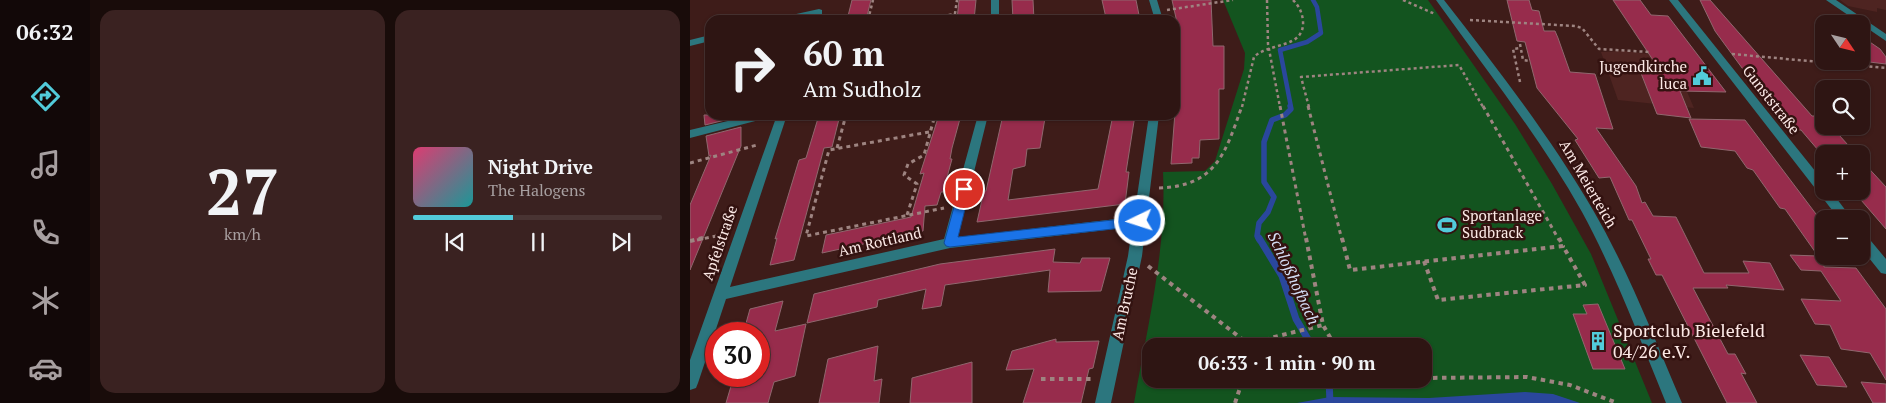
<!DOCTYPE html>
<meta charset="utf-8">
<style>
:root{--surface:#2e1513;--page:#3a2221;--text:#f1f3f6;--muted:#a79fa0;--line:#493433;--accent:#52cbda}
body{margin:0;font-family:"PT Serif",serif;background:var(--page);color:var(--text);height:100vh;display:flex;flex-direction:column;font-size:19px;white-space:nowrap}
*{box-sizing:border-box;margin:0}
p{font-size:16px;color:var(--muted)}
.icon{flex:none;width:28px;height:28px;fill:none;stroke:currentColor;stroke-width:2;stroke-linecap:round;stroke-linejoin:round}
.map{position:relative;flex:1;overflow:hidden}
.details{display:flex;flex-direction:column;gap:10px;padding:10px;background:#190c0a;width:600px}
.details>*{flex:none}
.banner{position:absolute;left:15px;top:15px;width:475px;height:105px;border-radius:15px;box-shadow:0 1px 4px #0004,0 0 0 1px var(--line);background:#2e1513;color:var(--text);overflow:hidden}
.needle{width:32px;rotate:125deg}
.fabs{position:absolute;left:1125px;top:15px;display:grid;gap:10px}
.fabs a{display:grid;place-items:center;width:55px;height:55px;border-radius:10px;background:var(--surface);box-shadow:0 1px 4px #0004,0 0 0 1px var(--line);font-size:25px}
.speed{position:absolute;left:15px;top:322px;display:flex;gap:10px;font-size:25px;font-weight:700;text-align:center}
.speed>*{display:grid;place-content:center;width:65px;height:65px;border-radius:50%;background:var(--surface);box-shadow:0 1px 4px #0004,0 0 0 1px var(--line);line-height:1}
.speed .limit{border:8px solid #d22;background:#fff;color:#111}
.pin{position:absolute;display:grid;place-items:center;width:42px;height:42px;color:#fff;margin:-21px;border:2px solid #fff;border-radius:50%;box-shadow:0 1px 5px #0007}
.me{position:absolute;width:55px;margin:-28px;rotate:266deg;stroke-linejoin:round;filter:drop-shadow(0 0 4px #0008)}
.turn{display:flex;align-items:center;gap:18px;height:105px;padding:0 15px;font-size:22px}
.turn .icon{width:65px;height:65px;stroke-width:2.5}
.turn b{display:block;font-size:35px;line-height:42px}
.details .tile{flex:1;display:flex;flex-direction:column;justify-content:center;gap:8px;min-width:0;padding:0 18px;border-radius:15px;background:var(--page)}
.details .dial{align-items:center;gap:0}
.dial b{font-size:65px;line-height:1}
.song{display:flex;align-items:center;gap:15px}
.cover{width:60px;height:60px;border-radius:8px;background:linear-gradient(135deg,hsl(340 70% 55%),hsl(180 70% 35%))}
.played{height:5px;border-radius:2px;background:linear-gradient(90deg,var(--accent) 40%,var(--line) 40%)}
.keys{display:flex;justify-content:space-around;direction:ltr}
.details .tiles{flex:1;display:grid;gap:10px;grid-template-columns:repeat(2,1fr)}
.trip{position:absolute;left:452px;top:338px;width:290px;height:50px;border-radius:15px;background:var(--surface);box-shadow:0 1px 4px #0004,0 0 0 1px var(--line);font-weight:700;line-height:50px;text-align:center}
main{display:flex;flex:1;min-height:0}
.tabs{display:flex;flex-direction:column;width:90px;justify-content:space-around;align-items:center;background:#120808;color:var(--muted)}
.tabs .icon{width:35px;height:35px}
.tabs .selected{color:var(--accent)}
.tabs b{font-size:22px;color:var(--text)}
.map>svg:first-child{display:block}
.built{fill:#4e2421}
.green{fill:#13541f;fill-rule:evenodd}
.water{fill:#2a479c}
.lines{fill:none;stroke-linecap:round;stroke-linejoin:round}
.stream-far2{stroke:#2a479c;stroke-width:4.5}
.stream-far1{stroke:#2a479c;stroke-width:5.5}
.stream{stroke:#2a479c;stroke-width:7}
.building{fill:#972c4c;stroke:#90676e}
.path-far2{stroke:#9e8481;stroke-width:2.5;stroke-dasharray:3 3;stroke-linecap:butt}
.path-far1{stroke:#9e8481;stroke-width:3;stroke-dasharray:4 4;stroke-linecap:butt}
.path{stroke:#9e8481;stroke-width:4;stroke-dasharray:4.5 4.5;stroke-linecap:butt}
.minor{fill:#2c767e;fill-rule:evenodd}
.route{fill:#1a73e8;stroke:#114b97}
.labels{text-anchor:middle;stroke-width:5;stroke-linejoin:round;paint-order:stroke}
.poi-label{font-size:15px;fill:#fce9e6;stroke:#331210;text-anchor:end}
.street-label{font-size:15px;fill:#fce9e6;stroke:#331210}
.water-label{font-size:16px;font-style:italic;fill:#d4def6;stroke:#331210}
.near-poi-label{font-size:18px;fill:#fce9e6;stroke:#331210;text-anchor:start}
</style>
<main>
<nav class="tabs">
<b>06:32</b>
<svg class="icon selected" aria-label="directions" viewBox="0 0 24 24"><path d="M12 3l9 9-9 9-9-9zM9 14v-3h6M13 9l2 2-2 2"/></svg>
<svg class="icon" aria-label="music" viewBox="0 0 24 24"><path d="M9 18V5l10-2v13"/><circle cx="6" cy="18" r="3"/><circle cx="16" cy="16" r="3"/></svg>
<svg class="icon" aria-label="phone" viewBox="0 0 24 24"><path d="M5 4h4l2 5-3 2q2 4 5 5l2-3 5 2v4C11 20 4 13 5 4z"/></svg>
<svg class="icon" aria-label="climate" viewBox="0 0 24 24"><path d="M12 3v18M4 7l16 10M4 17L20 7"/></svg>
<svg class="icon" aria-label="car" viewBox="0 0 24 24"><path d="M5 17H2v-5l4-1 3-4h7l3 4 3 1v5h-3M9 17h6M6 11h13"/><circle cx="7" cy="17" r="2"/><circle cx="17" cy="17" r="2"/></svg>
</nav>
<section class="details">
<div class="tiles">
<div class="tile dial"><b>27</b><p>km/h</p></div>
<div class="tile">
<div class="song"><i class="cover"></i><div><b>Night Drive</b><p>The Halogens</p></div></div>
<div class="played"></div>
<div class="keys"><svg class="icon" aria-label="previous" viewBox="0 0 24 24"><path d="M18 5L8 12l10 7zM5 5v14"/></svg><svg class="icon" aria-label="pause" viewBox="0 0 24 24"><path d="M8 5v14M16 5v14"/></svg><svg class="icon" aria-label="next" viewBox="0 0 24 24"><path d="M6 5l10 7-10 7zM19 5v14"/></svg></div>
</div>
</div>
</section>
<div class="map">
<svg width="1196" height="403" viewBox="0 0 1196 403">
<rect width="100%" height="100%" fill="#3e1c19"/>
<!-- built -->
<path class="built" d="M1150,0H1196V10L1187,8V12L1158,6Z
M935,51L973,56L989,73L1004,108L928,100L911,52Z"/>
<!-- green -->
<path class="green" d="M533,0H738L825,124L862,184L901,254L962,403H444C457,328 477,249 473,172L515,171L525,161L554,69L555,53ZM461,346H734V379H461Z"/>
<!-- water -->
<path class="water" d="M835,392L863,394L890,403H607L640,397L739,398Z"/>
<g class="lines">
<!-- stream-far2 -->
<path class="stream-far2" d="M601,107L590,50L617,42L631,33L627,7L623,0"/>
<!-- stream-far1 -->
<path class="stream-far1" d="M569,240L567,236L569,223L578,212L584,197L574,182V142L582,120L595,115L601,109L600,106"/>
<!-- stream -->
<path class="stream" d="M569,238L592,276L606,319L622,346
M639,379L640,403"/>
</g>
<!-- building -->
<path class="building" d="M162,0H181L176,20H157Z
M269,0H286L284,20H267Z
M322,0H343L344,20H323Z
M412,0H446L450,20H432L431,16L416,18Z
M482,0H521L523,46H534V89H529V139L510,140L509,158H502V163L481,164L490,48V36Z
M817,0H839L842,10L849,11L854,31H865L868,38L880,72L905,74L923,129L906,128L946,186L952,203L955,202L963,216L986,217L1014,273H1059L1053,261L1080,263L1094,290L1036,285L1038,288H1003L1038,354H1045L1056,374L1051,373L1067,403H1037L972,275H966L958,259H961L942,220H939L920,177L909,178L885,140L888,139L847,88L835,42L827,41Z
M923,0H950L961,15L978,16L1036,92L990,91L1001,118L967,114L949,68L969,69Z
M1010,0H1020L1122,116H1131L1134,118V126H1141L1166,154H1134V157L1111,130H1107L1059,72H1055L1025,31Z
M1171,36L1190,49L1196,57V64L1171,61Z
M14,115H51V116L15,125Z
M129,115H150L142,147L134,148L104,260L80,265L87,238L85,239L109,160L116,158Z
M249,115H271L262,148L260,159H262L253,192H251L247,205L235,206L233,231L132,253L136,235L221,217L234,173L230,174Z
M313,115H336L335,120L355,118L350,148L337,149L335,166L323,169L318,200L408,189L423,115H445L436,172H439L435,204L287,222L294,191H296Z
M999,119L1055,120L1129,218H1134V267L1166,268L1196,309V380L1180,353L1151,349L1140,325L1125,324L1111,299L1151,301L1131,271L1111,270L1100,255L1128,256L1095,209L1090,208L1063,170L1057,168L1045,151L1011,147Z
M51,127V146L0,270V205L21,155L19,156L16,136Z
M1171,160L1196,187V229L1171,200Z
M365,249L363,262L390,263L392,258H420L411,291L358,292L360,270L255,285L251,306L232,309L236,289L188,300L187,307L117,323L124,294L250,264Z
M93,301L85,331L116,324L105,376L84,382L78,403H36L44,376H69V334H53L60,309Z
M908,304L935,369H903L883,314H897L893,305Z
M366,339V342L409,341L403,368L399,369L391,403H333L344,369L316,370L322,351Z
M188,346L184,381L192,379L189,403H129L138,359Z
M1110,355L1139,357L1157,387L1127,385Z
M282,362V403H220L222,378Z
M1171,382L1196,384V403H1183Z"/>
<g class="lines">
<!-- path-far2 -->
<path class="path-far2" d="M577,0L578,44L590,107
M713,0L745,14
M477,10L543,0
M178,20L183,0
M223,20L265,14
M264,20L267,0
M780,20L885,26L892,28L909,49L960,52
M830,44L833,60L840,61
M1042,54L1196,68
M830,82L823,49L831,48
M552,107L564,57C579,42 615,49 613,21C612,12 609,6 603,0
M619,107L611,77L769,65L793,107"/>
<!-- path-far1 -->
<path class="path-far1" d="M590,106L616,240
M618,106L652,240
M793,106L869,240
M239,132L139,150L116,236L254,208
M147,148L156,115
M0,163L67,145
M469,188C526,186 535,154 552,106
M217,215L227,184L214,175L218,164L234,155L245,115
M7,240L36,234"/>
<!-- path -->
<path class="path" d="M616,238L633,325L645,346
M652,238L660,270L873,246L869,238
M0,241L13,238
M734,261L748,300L895,285L873,246
M458,266L561,346
M568,346L580,338L633,325
M734,378L837,377L880,385L927,403
M351,379H403
M671,379L683,381L722,379
M545,403L553,379"/>
<!-- minor -->
<path class="minor" d="M301,0H309V20H301Z
M459,0H467L473,20H465Z
M746,0H754C807,68 860,136 903,210C939,272 964,338 992,403H976C950,339 925,273 892,212C850,137 796,70 746,0Z
M979,0H988L1134,182V191H1141L1162,219H1149Z
M1136,0H1146L1196,34V41Z
M129,9L132,10V14L104,20H87L88,18Z
M20,35V41L0,46V40Z
M63,115H82L81,117L0,138V130Z
M87,115H97L40,287L254,239L288,115H298L268,237L444,217L459,115H469L452,256L421,403H405L438,256L442,227L260,248L36,299L8,383L6,388L0,390V360Z
M1171,233L1176,235L1196,259V274L1191,273L1171,248Z"/>
</g>
<!-- route -->
<path class="route" d="M274,185L280,189L268,237L450,217L456,221L450,226L260,247L256,246L254,243L269,189Z"/>
<!-- icons -->
<defs>
<g id="civic-bare" transform="scale(1.5)"><path d="M-.6-6.5H3V-4.5H.6V-3L4-1V1h2V6H-6V1h2V-1L-.6-3ZM-1.2 2.5V6h2.4V2.5Z" fill="#52cbda" stroke="#331210" stroke-width="2.5" paint-order="stroke"/></g>
<g id="stadium-bare" transform="scale(1.5)"><path d="M0-5a6.5 5 0 1 0 0 10a6.5 5 0 1 0 0-10ZM-3.5-1.8h7v3.6h-7Z" fill="#52cbda" stroke="#331210" stroke-width="2.5" paint-order="stroke"/></g>
<g id="building-bare" transform="scale(1.5)"><path d="M-4-6H4V6H1V3H-1V6H-4ZM-2.5-4.3h1.7v1.8h-1.7ZM.8-4.3h1.7v1.8H.8ZM-2.5-1h1.7V.8h-1.7ZM.8-1h1.7V.8H.8Z" fill="#52cbda" stroke="#331210" stroke-width="2.5" paint-order="stroke"/></g>
</defs>
<g fill-rule="evenodd">
<use href="#civic-bare" x="1012" y="76"/>
<use href="#stadium-bare" x="757" y="225"/>
<use href="#building-bare" x="908" y="341"/>
</g>
<g class="labels">
<!-- poi labels -->
<g class="poi-label">
<text x="997" y="72">Jugendkirche<tspan x="997" dy="17">luca</tspan></text>
<text x="772" y="221" text-anchor="start">Sportanlage<tspan x="772" dy="17">Sudbrack</tspan></text>
</g>
<!-- street labels -->
<g class="street-label">
<text transform="translate(1081 100) rotate(52)" y="5">Gunststraße</text>
<text transform="translate(898 184) rotate(60)" y="5">Am Meierteich</text>
<text transform="translate(190 242) rotate(-13)" y="5">Am Rottland</text>
<text transform="translate(30 243) rotate(-71)" y="5">Apfelstraße</text>
<text transform="translate(435 304) rotate(-78)" y="5">Am Bruche</text>
</g>
<!-- water labels -->
<g class="water-label">
<text transform="translate(604 278) rotate(65)" y="6">Schloßhofbach</text>
</g>
<!-- near-poi labels -->
<g class="near-poi-label">
<text x="923" y="337">Sportclub Bielefeld<tspan x="923" dy="21">04/26 e.V.</tspan></text>
</g>
</g>
</svg>
<div class="fabs">
<a><svg class="needle" viewBox="-14 -14 28 28"><path d="M0-13l5 13h-10z" fill="#e53935"/><path d="M0 13l5-13h-10z" fill="#a79fa0"/></svg></a>
<a><svg class="icon" aria-label="search" viewBox="0 0 24 24"><circle cx="10" cy="10" r="6"/><path d="M15 15l6 6"/></svg></a>
<a>+</a>
<a>−</a>
</div>
<div class="speed"><div class="limit">30</div></div>
<div class="pin" style="left:274px;top:189px;background:#d93025"><svg class="icon" aria-label="arrive" viewBox="0 0 24 24"><path d="M6 21V4h12l-3 4 3 4H6"/></svg></div>
<svg class="me" style="left:450px;top:221px" viewBox="-20 -20 40 40"><circle r="17" fill="#1a73e8" stroke="#fff" stroke-width="3"/><path d="M0-11L8 9 0 5-8 9z" fill="#fff"/></svg>
<div class="trip">06:33 · 1 min · 90 m</div>
<div class="banner">
<div class="turn"><svg class="icon" aria-label="right" viewBox="0 0 24 24"><path d="M7 20v-9h11M14 6l5 5-5 5"/></svg><div><b>60 m</b>Am Sudholz</div></div>
</div>
</div>
</main>
